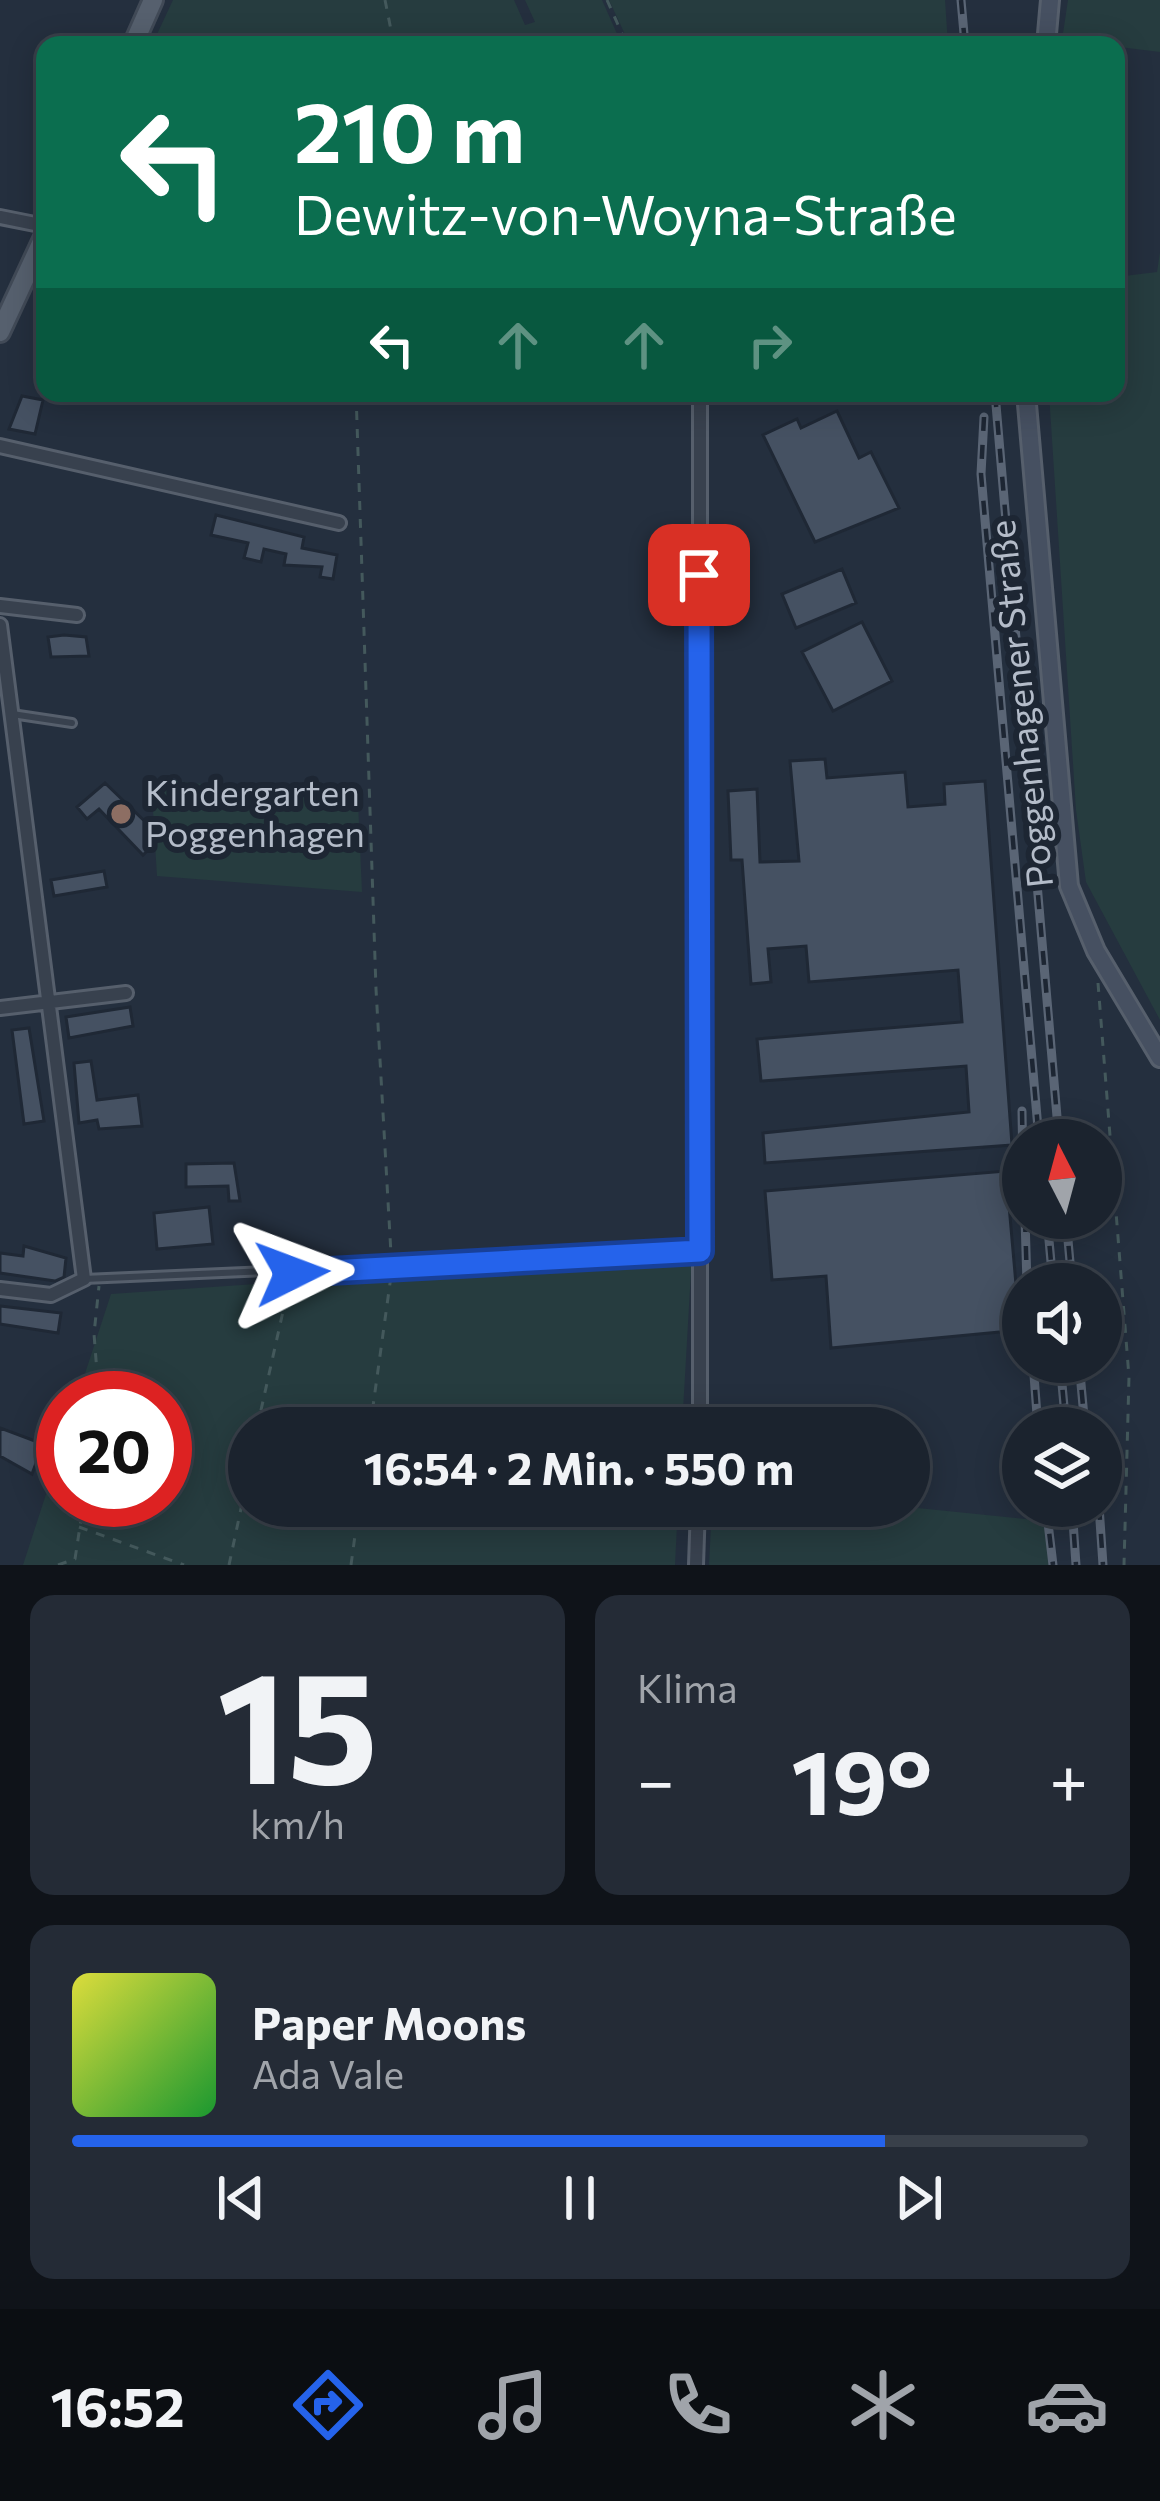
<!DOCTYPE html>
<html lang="de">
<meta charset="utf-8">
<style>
:root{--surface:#1b232e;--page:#242b36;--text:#f1f3f6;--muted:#a0a4aa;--line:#39404a;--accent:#2563eb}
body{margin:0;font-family:Commissioner,sans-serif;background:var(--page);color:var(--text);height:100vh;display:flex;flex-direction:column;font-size:45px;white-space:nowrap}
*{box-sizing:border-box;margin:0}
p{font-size:39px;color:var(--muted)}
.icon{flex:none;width:66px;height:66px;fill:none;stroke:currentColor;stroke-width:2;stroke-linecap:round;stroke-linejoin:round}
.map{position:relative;height:1565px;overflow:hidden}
.drawer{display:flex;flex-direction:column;gap:30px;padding:30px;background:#0f1319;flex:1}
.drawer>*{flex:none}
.hud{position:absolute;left:36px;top:36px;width:1089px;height:366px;border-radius:24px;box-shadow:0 6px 30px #0003,0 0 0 3px var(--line);background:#0b6e4f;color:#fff;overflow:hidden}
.needle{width:78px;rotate:354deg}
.buttons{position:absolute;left:1002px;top:1119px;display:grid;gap:24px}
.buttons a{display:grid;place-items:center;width:120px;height:120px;border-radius:50%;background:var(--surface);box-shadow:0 6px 30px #0003,0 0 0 3px var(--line);font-size:60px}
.speed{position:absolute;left:36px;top:1371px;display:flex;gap:24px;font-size:60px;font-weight:700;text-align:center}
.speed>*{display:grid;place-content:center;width:156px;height:156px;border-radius:50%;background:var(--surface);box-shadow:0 6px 30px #0003,0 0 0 3px var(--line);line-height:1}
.speed .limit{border:18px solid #d22;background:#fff;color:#111}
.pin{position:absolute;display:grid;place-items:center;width:102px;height:102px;color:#fff;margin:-51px;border-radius:24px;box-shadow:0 6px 18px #0006}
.me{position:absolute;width:132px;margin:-66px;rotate:87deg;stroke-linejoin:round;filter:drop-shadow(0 0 9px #0008)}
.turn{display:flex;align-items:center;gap:42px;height:252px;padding:0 60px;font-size:54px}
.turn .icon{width:156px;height:156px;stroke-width:2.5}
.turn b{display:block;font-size:84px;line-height:102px}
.lanes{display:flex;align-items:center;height:114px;padding:0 60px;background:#0003;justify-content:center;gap:60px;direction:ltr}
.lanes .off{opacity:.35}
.big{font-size:90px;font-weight:700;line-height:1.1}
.drawer .card{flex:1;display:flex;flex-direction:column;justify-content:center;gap:18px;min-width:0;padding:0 42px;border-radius:24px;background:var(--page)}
.drawer .dial{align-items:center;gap:0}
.dial b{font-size:156px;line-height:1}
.song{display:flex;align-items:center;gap:36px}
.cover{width:144px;height:144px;border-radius:18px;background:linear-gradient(135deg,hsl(60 70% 55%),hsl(130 70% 35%))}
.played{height:12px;border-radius:6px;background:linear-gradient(90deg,var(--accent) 80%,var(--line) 80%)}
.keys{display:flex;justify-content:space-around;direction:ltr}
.heat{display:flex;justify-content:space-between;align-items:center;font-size:66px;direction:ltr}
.drawer .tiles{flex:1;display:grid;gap:30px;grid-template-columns:1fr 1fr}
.card:last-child{grid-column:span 2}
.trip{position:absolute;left:228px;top:1407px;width:702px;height:120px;border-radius:60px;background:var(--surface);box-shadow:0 6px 30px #0003,0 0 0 3px var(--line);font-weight:700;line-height:120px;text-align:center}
.tab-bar{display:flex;height:192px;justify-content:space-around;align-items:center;background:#0b0e12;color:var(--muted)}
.tab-bar .icon{width:84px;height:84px}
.tab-bar .active{color:var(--accent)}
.tab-bar b{font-size:54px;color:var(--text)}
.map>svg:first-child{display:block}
.green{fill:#263c3f}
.building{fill:#455162;stroke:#1f2835;stroke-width:3}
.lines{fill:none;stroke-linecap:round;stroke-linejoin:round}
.lane-casing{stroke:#565f6c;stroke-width:12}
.street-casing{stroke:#565f6c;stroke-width:18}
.secondary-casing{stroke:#565f6c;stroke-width:22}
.primary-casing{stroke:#414a57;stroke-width:24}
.path{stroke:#44595c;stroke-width:3;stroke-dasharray:9 9;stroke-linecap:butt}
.lane{stroke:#38414e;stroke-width:6}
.street{stroke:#38414e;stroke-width:12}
.secondary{stroke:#465061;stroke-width:16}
.primary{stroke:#56606e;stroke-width:18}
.rail-casing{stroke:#5a6575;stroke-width:9}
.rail{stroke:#1d2633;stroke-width:4.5;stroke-dasharray:14;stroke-linecap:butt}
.route-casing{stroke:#184099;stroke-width:30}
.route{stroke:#2563eb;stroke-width:21}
.education-dot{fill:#8d6e63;stroke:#1d2633;stroke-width:4.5}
.labels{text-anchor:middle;stroke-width:12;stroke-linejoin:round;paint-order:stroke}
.street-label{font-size:36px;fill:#b4bcc9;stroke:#1d2633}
.poi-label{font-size:36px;fill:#b4bcc9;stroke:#1d2633;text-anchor:start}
</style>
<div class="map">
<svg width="1160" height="1565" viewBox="0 0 1160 1565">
<rect width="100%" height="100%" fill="#242f3e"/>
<!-- green -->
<path class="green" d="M173,0H514L525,25L535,22L525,0H602L622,45H152Z
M609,0H945L948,45H630Z
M1068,0H1160V52L1062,40Z
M1160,252V1020L1086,882L1076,810L1049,393H1116V277L1157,272Z
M151,778L358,802L362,892L157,876Z
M692,1254L682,1428H249V1506H678L675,1565H23L63,1442V1500H165V1398H77L111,1294Z
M712,1506H898L1044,1521L1049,1565H709Z"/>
<!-- building -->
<path class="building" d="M22,396L43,400L35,434L9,429Z
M837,411L859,458L871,452L899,508L815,542L763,435L797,419L801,428Z
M216,515L304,537L302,548L337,555L333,579L320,577L322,567L284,565L286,554L264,549L261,562L244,558L248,543L211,535Z
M842,569L856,603L796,628L782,594Z
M862,622L892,681L833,711L802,652Z
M64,635L86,637L89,656L51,657L48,637Z
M825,759L827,778L905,772L908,807L945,804L944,784L985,781L1012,1145L765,1163L763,1133L969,1112L966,1066L761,1081L757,1039L962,1022L958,970L809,982L806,946L768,949L771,982L751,984L742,860H731L728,791L757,789L760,862L799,861L790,761Z
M105,783L161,837L143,855L99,809L87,819L77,807Z
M104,871L107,887L54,896L51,880Z
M130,1007L133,1026L69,1038L66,1017Z
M29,1028L44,1121L24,1124L12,1030Z
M91,1061L97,1100L138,1095L142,1126L99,1129L97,1120L79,1123L74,1063Z
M234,1163L240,1201H229L228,1186L186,1187V1164Z
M1006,1171L1020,1330L831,1348L826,1276L772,1280L765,1191Z
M209,1207L213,1244L157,1249L154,1213Z
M24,1246L66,1258L64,1277L55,1281L0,1273V1253L23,1256Z
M0,1306L61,1313L58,1333L0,1324Z
M0,1428L43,1444L32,1474L0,1456Z"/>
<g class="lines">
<!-- lane casing -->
<g class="lane-casing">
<path id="lane" d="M12,714L72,723
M84,1279L698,1252"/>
</g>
<!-- street casing -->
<g class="street-casing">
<path id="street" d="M0,217L45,226
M0,446L339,523
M0,606L77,615
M0,625L84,1279L51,1295L0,1289
M0,1008L126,993
M700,1428V393
M696,1565L698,1506"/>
</g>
<!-- secondary casing -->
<g class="secondary-casing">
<path id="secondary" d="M1046,45L1050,0
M1026,393L1069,886L1096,951L1160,1058"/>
</g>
<!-- primary casing -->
<g class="primary-casing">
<path id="primary" d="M133,45L153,0
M0,332L45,235"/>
</g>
<!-- path -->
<path class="path" d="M385,0L394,45
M607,0L627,45
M356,393L376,989L391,1254
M1098,983L1129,1377L1124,1565
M99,1398L94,1334L99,1286
M257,1428L290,1280
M370,1428L391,1276
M79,1527L184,1565
M58,1565L75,1559L84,1500
M229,1565L249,1471
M351,1565L359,1506"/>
<!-- lane -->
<use href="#lane" class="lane"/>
<!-- street -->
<use href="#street" class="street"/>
<!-- secondary -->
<use href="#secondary" class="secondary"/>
<!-- primary -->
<use href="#primary" class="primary"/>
<!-- rail casing -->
<g class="rail-casing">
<path id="rail" d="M961,0L965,45
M995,393L1059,1140
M984,417L981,474L1039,1140
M1022,1111L1023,1171
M1025,1218L1027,1284
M1047,1218L1053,1284
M1066,1218L1072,1284
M1033,1362L1038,1428
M1060,1362L1066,1428
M1079,1362L1085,1428
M1046,1506L1053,1565
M1072,1506L1076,1565
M1099,1506L1103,1565"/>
</g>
<!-- rail -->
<use href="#rail" class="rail"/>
</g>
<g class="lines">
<!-- route casing -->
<g class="route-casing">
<path id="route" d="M292,1273L700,1251L699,575"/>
</g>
<!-- route -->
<use href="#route" class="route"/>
</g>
<!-- markers -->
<circle class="education-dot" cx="121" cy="814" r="12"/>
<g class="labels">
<!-- street labels -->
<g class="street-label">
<text transform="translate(1021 704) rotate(-96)" y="13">Poggenhagener Straße</text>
</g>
<!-- poi labels -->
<g class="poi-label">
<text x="145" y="806">Kindergarten<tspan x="145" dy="41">Poggenhagen</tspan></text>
</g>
</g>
</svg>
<div class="buttons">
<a><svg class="needle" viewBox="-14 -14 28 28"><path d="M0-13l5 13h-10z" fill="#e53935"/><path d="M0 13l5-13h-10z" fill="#a0a4aa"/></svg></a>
<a><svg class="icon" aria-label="sound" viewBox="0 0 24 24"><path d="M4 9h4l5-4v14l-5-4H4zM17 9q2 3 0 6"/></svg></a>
<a><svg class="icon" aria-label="layers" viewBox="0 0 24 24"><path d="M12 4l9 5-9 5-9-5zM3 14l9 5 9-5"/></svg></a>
</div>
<div class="speed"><div class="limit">20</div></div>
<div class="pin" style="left:699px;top:575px;background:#d93025"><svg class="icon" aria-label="arrive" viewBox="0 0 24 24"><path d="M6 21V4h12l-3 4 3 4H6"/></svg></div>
<svg class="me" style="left:292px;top:1273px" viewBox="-20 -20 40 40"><path d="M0-17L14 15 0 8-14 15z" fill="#2563eb" stroke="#fff" stroke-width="4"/></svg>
<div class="trip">16:54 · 2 Min. · 550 m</div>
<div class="hud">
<div class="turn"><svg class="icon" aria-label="left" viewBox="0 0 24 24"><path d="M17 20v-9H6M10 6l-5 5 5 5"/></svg><div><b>210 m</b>Dewitz-von-Woyna-Straße</div></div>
<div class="lanes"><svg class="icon" aria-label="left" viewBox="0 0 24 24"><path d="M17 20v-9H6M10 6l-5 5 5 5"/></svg><svg class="icon off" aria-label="ahead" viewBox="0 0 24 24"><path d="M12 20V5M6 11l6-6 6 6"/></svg><svg class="icon off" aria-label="ahead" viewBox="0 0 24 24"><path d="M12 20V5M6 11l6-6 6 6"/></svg><svg class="icon off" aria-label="right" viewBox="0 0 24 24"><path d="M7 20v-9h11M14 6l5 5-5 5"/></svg></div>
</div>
</div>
<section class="drawer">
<div class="tiles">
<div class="card dial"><b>15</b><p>km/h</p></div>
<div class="card"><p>Klima</p>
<div class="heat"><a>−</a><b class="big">19°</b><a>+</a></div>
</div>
<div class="card">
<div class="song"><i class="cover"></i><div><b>Paper Moons</b><p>Ada Vale</p></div></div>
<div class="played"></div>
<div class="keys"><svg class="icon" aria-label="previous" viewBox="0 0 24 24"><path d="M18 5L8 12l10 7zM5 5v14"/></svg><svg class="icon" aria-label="pause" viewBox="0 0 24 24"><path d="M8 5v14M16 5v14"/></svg><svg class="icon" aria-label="next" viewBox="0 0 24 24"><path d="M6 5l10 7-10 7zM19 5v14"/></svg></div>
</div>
</div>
</section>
<nav class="tab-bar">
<b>16:52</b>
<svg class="icon active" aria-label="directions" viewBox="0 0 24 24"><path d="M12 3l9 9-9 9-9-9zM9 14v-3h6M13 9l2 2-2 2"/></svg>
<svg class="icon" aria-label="music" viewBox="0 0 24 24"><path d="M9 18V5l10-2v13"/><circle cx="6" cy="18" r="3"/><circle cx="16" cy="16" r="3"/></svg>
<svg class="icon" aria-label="phone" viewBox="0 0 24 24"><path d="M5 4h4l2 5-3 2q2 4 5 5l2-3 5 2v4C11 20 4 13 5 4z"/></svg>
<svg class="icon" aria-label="climate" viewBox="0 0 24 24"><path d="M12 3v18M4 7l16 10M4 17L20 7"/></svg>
<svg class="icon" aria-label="car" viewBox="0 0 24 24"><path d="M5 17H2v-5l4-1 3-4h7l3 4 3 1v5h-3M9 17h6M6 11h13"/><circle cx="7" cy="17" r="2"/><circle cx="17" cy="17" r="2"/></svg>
</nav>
